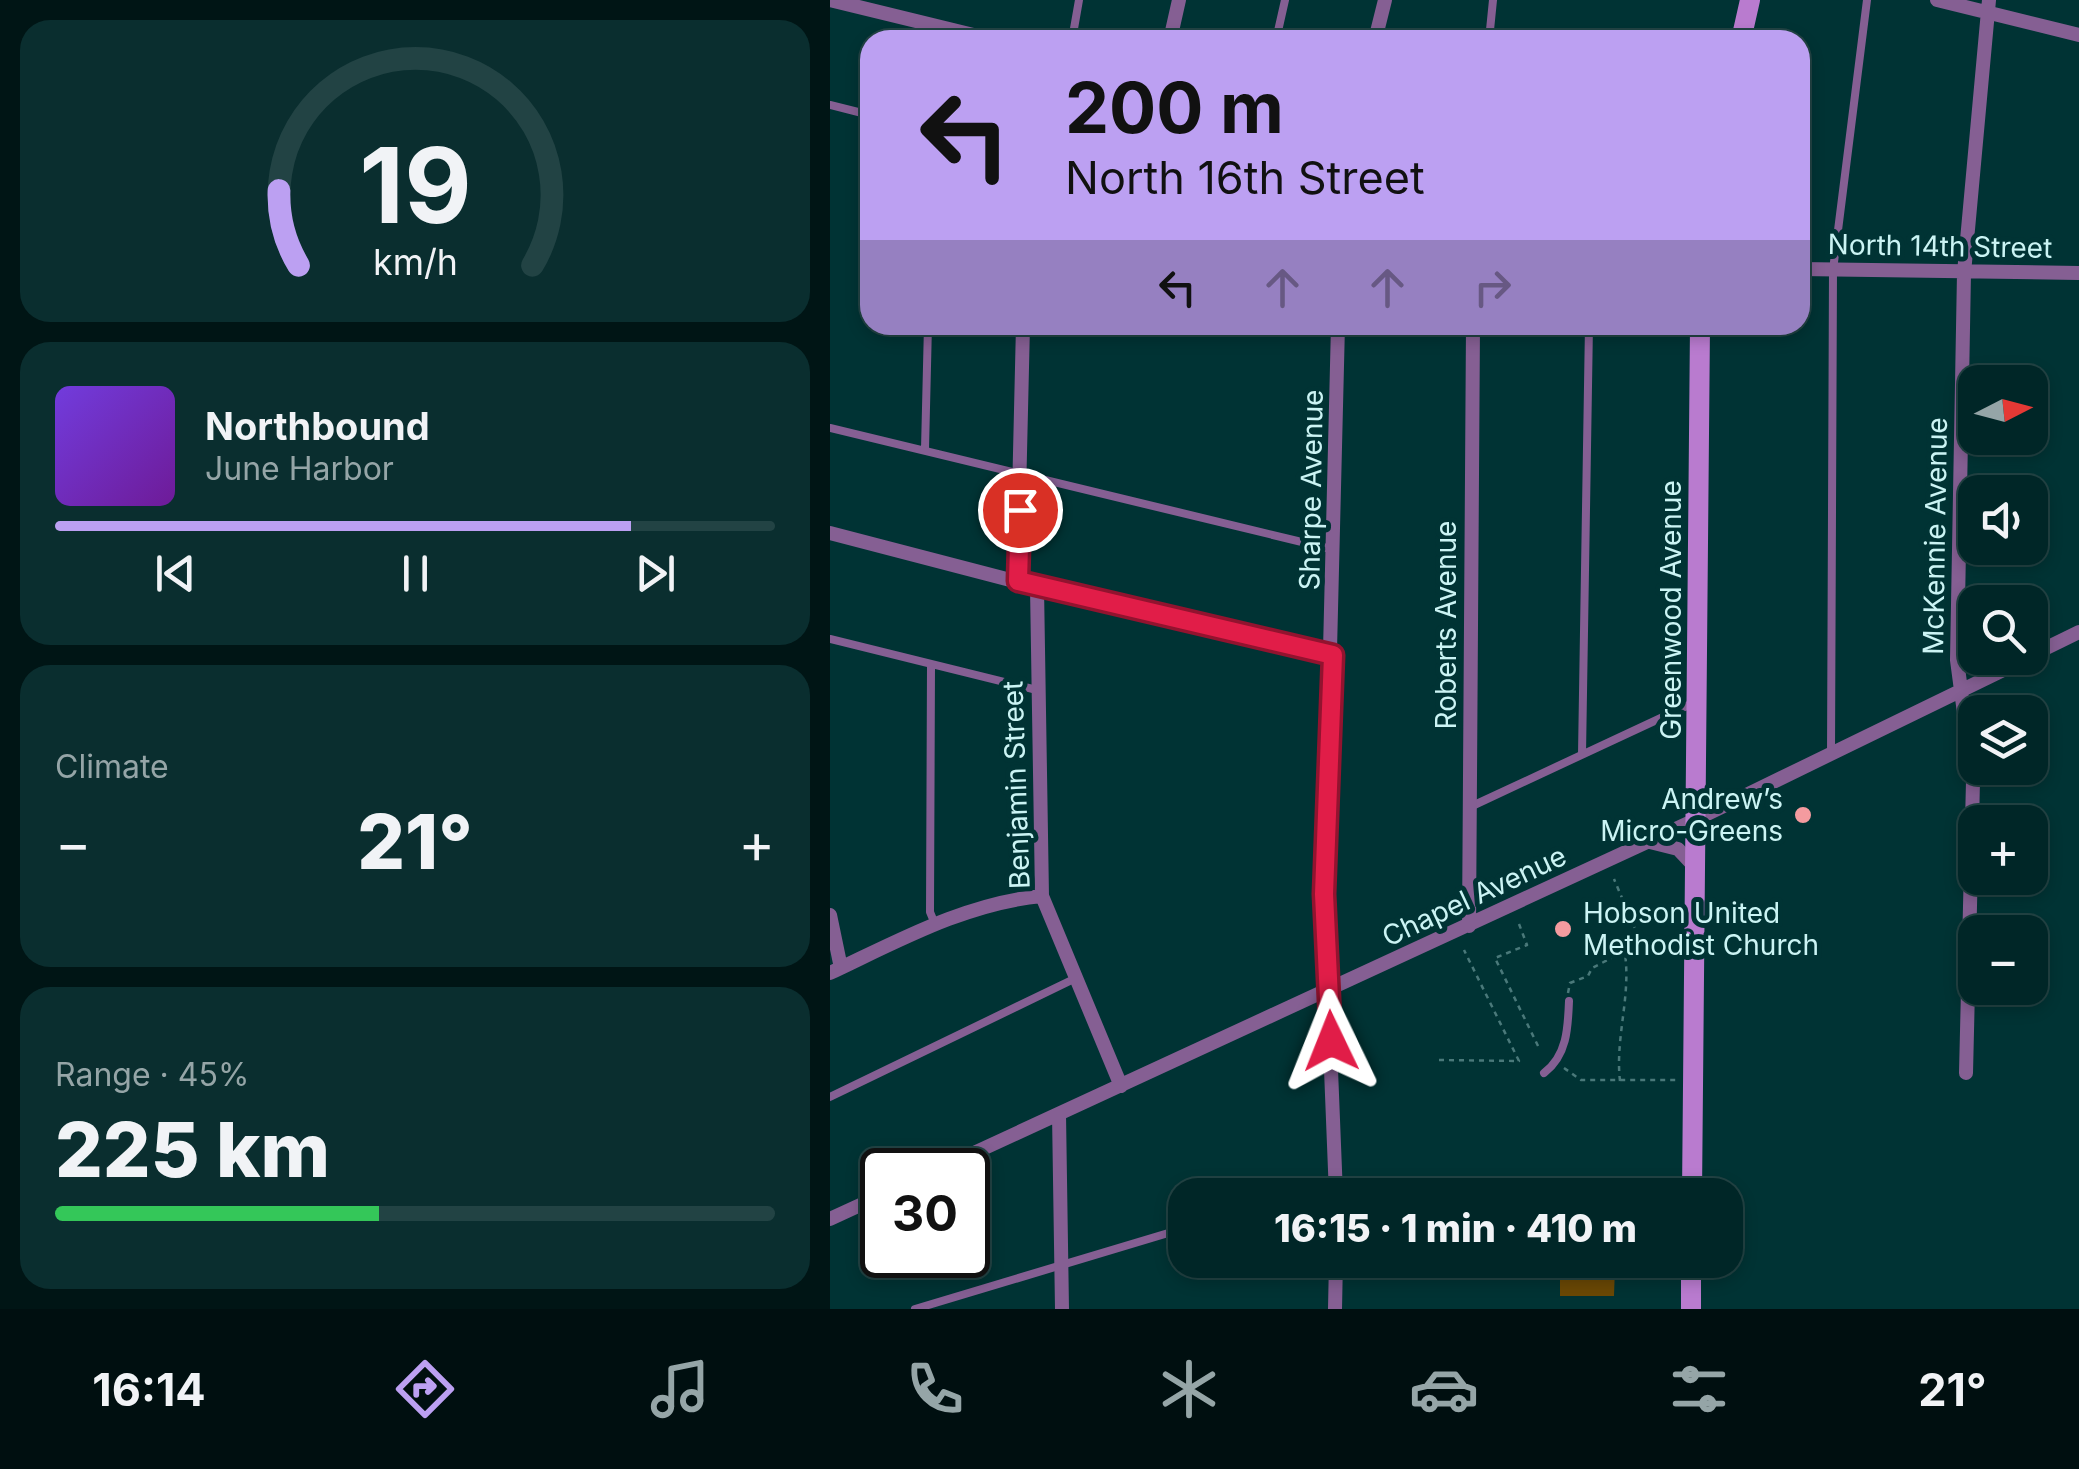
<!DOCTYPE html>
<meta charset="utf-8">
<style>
:root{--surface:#002627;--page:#0a2e2f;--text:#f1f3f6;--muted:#95a5a7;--line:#224344;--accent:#bca0f2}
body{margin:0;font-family:Inter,sans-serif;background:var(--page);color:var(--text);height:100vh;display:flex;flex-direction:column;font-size:38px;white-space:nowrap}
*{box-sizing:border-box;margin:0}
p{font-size:32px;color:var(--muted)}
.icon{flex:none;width:55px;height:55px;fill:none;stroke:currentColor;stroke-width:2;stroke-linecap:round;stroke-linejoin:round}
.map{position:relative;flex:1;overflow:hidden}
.sheet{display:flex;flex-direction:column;gap:20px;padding:20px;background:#001515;width:830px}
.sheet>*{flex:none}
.hud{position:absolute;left:30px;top:30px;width:950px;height:305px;border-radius:30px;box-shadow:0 5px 15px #0003,0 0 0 2px var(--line);background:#bca0f2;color:#111;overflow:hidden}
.needle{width:65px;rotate:84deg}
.fabs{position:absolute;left:1128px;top:365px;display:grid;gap:20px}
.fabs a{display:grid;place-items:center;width:90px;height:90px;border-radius:20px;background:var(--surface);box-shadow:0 5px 15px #0003,0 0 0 2px var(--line);font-size:50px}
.speed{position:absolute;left:30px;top:1148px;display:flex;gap:20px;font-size:50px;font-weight:700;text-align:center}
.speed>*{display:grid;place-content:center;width:130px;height:130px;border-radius:50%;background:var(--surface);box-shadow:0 5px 15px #0003,0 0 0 2px var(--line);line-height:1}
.speed .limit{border:5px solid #111;border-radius:15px;background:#fff;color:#111}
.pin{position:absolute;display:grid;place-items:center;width:85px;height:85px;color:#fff;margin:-42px;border:5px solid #fff;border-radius:50%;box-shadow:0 2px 10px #0007}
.me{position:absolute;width:110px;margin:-55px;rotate:358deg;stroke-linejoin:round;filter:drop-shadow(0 0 8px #0008)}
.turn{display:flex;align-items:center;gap:35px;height:210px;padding:0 40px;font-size:45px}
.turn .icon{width:130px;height:130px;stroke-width:2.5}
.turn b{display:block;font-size:70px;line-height:85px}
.lanes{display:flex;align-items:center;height:95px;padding:0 40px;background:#0003;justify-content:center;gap:50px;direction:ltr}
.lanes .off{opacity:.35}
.big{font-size:75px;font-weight:800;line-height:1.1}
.sheet .tile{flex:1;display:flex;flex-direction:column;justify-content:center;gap:15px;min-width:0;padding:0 35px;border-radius:30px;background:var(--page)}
.sheet .dial{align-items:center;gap:0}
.dial svg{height:260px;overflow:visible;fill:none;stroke:var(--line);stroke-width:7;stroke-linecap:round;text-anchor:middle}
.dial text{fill:var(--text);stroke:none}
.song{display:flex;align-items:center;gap:30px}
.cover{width:120px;height:120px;border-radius:15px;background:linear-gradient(135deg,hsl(260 70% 55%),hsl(280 70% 35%))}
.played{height:10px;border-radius:5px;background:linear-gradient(90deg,var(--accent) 80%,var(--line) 80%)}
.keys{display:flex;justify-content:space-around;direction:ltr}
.heat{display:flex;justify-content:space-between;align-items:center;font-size:55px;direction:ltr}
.charge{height:15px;border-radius:8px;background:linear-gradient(90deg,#34c759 45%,var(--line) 0)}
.trip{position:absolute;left:338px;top:1178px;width:575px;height:100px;border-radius:30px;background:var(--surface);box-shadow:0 5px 15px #0003,0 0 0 2px var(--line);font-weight:800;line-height:100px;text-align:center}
.dock{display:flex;height:160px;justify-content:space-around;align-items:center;background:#000f10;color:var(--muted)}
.dock .icon{width:70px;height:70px}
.dock .selected{color:var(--accent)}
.dock b{font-size:45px;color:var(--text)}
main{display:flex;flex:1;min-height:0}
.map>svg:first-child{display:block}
.green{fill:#6a4805}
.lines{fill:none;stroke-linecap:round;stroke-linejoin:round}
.path{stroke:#4a797a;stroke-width:2.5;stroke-dasharray:5 5;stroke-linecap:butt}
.lane{stroke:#855f93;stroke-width:8}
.street{stroke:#855f93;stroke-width:14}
.secondary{stroke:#b97bcf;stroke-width:20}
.route-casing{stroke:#92132f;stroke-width:25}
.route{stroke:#e11d48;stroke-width:18}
.poi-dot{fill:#f49b9f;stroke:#003334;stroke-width:4}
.labels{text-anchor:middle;stroke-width:10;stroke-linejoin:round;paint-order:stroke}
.street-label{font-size:28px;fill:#cbf4f4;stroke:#003334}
.poi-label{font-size:28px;fill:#cbf4f4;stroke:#003334;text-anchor:end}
</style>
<main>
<section class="sheet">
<div class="tile dial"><svg viewBox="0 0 100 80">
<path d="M14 69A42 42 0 1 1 86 69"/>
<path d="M14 69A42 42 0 0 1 8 46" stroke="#bca0f2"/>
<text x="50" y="56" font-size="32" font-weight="700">19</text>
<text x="50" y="72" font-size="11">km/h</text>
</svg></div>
<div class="tile">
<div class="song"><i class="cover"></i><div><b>Northbound</b><p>June Harbor</p></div></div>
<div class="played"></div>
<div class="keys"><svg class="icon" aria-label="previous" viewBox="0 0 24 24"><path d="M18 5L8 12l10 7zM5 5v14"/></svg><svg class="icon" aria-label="pause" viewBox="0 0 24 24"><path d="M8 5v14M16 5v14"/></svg><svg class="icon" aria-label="next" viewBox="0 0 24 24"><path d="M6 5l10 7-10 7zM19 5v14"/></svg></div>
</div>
<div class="tile"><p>Climate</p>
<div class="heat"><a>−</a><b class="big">21°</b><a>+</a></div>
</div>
<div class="tile"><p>Range · 45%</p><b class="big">225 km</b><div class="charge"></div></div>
</section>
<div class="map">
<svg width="1249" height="1309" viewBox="0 0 1249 1309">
<rect width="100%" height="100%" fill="#003334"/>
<!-- green -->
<path class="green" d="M730,1266L785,1267L784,1296H730Z"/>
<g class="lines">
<!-- path -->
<path class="path" d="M689,924L697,945L665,958L710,1050
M738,993L740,983L758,976L762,968L811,943L784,879
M609,1060L689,1061L634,950
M734,1068L751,1080H847
M790,1081C785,1038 801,997 795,954"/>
<!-- lane -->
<path class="lane" d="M242,40L249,0
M446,40L455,0
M659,40L663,0
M0,105L40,115
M0,428L501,549
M95,449L98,325
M0,639L207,690
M101,666L100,912L105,924
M752,754L759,325
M1001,754L1003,270L1037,0
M640,807L863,703
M714,1073C737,1056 738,1028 739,1001
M0,1097L246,978
M85,1309L355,1228"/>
<!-- street -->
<path class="street" d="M0,0L164,40
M1107,0L1249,35
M340,40L349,0
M545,40L555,0
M970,269L1249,273
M0,533L207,587L503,655
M187,581L193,325
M207,587L212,896L291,1086
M1200,656L1249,632
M820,842L848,849L864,866
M0,915L11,968
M639,926L643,325
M0,973C68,941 136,903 212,896
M1136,1073L1143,781L1127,660L1134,273L1159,0
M229,1114L232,1309
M107,1170L867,819L1198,658
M506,1195L494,894L508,325
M0,1219L52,1195
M505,1309L506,1260"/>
<!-- secondary -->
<path class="secondary" d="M911,40L920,0
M862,1195L870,325
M861,1309V1260"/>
</g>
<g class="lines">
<!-- route casing -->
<g class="route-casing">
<path id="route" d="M190,510L188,581L503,655L494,894L501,1041"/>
</g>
<!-- route -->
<use href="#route" class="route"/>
</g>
<!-- markers -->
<g class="poi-dot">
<circle cx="973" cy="815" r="10"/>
<circle cx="733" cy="929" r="10"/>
</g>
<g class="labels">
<!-- street labels -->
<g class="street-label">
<text transform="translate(1110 246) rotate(1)" y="10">North 14th Street</text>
<text transform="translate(481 490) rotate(-89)" y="10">Sharpe Avenue</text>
<text transform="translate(1105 536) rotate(-89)" y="10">McKennie Avenue</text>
<text transform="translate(841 610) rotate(-90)" y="10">Greenwood Avenue</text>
<text transform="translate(616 625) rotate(-90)" y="10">Roberts Avenue</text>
<text transform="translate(186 785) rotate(-92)" y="10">Benjamin Street</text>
<text transform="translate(644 896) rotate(-25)" y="10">Chapel Avenue</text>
</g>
<!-- poi labels -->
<g class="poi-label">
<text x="953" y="809">Andrew’s<tspan x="953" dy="32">Micro-Greens</tspan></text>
<text x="753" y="923" text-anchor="start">Hobson United<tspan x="753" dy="32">Methodist Church</tspan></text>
</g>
</g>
</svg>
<div class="fabs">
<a><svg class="needle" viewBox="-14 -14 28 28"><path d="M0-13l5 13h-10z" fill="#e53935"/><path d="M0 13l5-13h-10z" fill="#95a5a7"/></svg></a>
<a><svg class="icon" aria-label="sound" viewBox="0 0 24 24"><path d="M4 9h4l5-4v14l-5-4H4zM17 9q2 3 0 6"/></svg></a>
<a><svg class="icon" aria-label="search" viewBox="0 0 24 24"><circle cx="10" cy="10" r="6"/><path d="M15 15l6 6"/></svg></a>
<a><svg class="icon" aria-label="layers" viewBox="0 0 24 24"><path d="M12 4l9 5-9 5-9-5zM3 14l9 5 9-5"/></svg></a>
<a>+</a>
<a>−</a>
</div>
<div class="speed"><div class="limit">30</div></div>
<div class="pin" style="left:190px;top:510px;background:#d93025"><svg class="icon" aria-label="arrive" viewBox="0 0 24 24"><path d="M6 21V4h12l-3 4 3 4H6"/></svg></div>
<svg class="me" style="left:501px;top:1041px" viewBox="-20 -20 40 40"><path d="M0-17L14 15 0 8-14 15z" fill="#e11d48" stroke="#fff" stroke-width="4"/></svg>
<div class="trip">16:15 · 1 min · 410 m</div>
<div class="hud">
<div class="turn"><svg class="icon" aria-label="left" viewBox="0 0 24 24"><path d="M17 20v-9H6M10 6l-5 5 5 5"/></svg><div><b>200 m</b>North 16th Street</div></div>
<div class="lanes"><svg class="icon" aria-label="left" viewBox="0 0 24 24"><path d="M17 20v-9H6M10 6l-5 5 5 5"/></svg><svg class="icon off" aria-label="ahead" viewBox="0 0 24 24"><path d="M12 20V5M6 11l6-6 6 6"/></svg><svg class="icon off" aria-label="ahead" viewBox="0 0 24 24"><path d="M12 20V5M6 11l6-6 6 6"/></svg><svg class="icon off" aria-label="right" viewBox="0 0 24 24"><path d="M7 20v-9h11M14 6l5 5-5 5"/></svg></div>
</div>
</div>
</main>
<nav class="dock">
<b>16:14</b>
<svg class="icon selected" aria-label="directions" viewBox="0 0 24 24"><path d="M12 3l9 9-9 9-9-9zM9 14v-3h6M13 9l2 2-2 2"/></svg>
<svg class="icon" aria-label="music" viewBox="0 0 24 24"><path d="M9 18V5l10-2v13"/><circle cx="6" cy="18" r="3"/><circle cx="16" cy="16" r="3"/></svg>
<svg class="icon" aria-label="phone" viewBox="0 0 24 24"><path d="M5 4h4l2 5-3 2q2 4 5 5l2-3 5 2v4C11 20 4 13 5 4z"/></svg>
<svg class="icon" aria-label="climate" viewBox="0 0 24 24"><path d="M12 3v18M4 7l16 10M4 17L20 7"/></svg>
<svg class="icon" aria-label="car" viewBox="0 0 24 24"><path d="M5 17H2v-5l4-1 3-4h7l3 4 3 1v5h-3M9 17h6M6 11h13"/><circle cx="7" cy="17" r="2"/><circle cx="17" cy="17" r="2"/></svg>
<svg class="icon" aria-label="filters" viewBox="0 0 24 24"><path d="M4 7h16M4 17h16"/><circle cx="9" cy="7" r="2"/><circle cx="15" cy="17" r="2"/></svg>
<b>21°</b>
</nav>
